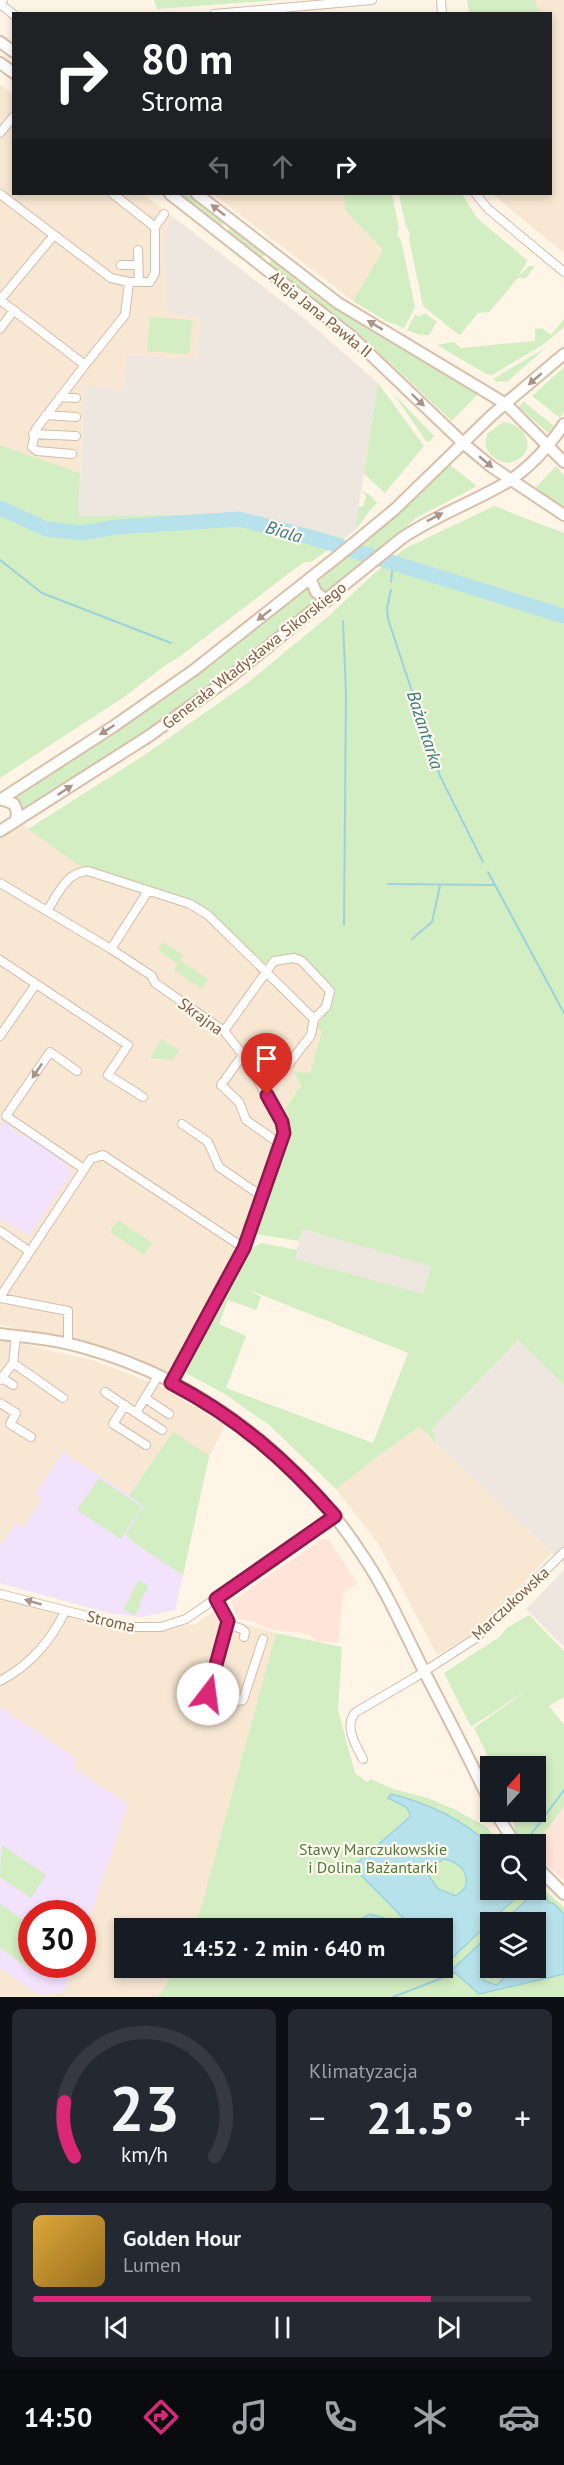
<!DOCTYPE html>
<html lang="pl">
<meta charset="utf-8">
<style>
:root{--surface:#171b24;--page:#242831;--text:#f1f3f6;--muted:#9ea1a6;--line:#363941;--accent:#db2777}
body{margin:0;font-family:"PT Sans",sans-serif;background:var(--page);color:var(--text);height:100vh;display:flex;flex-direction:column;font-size:22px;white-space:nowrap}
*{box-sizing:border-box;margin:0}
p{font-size:20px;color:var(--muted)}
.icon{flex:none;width:33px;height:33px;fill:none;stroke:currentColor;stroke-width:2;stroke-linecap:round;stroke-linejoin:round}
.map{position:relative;height:1997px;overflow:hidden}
.details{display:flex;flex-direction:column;gap:12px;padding:12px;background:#0d0f14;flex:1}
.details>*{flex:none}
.top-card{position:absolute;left:12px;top:12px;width:540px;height:183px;border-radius:0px;box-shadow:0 3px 9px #0003;background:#202124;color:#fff;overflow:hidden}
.needle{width:39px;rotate:21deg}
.tools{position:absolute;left:480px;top:1756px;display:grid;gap:12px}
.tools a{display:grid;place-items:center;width:66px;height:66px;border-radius:0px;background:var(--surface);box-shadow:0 3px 9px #0003;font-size:30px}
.speed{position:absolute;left:18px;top:1900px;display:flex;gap:12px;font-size:30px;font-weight:700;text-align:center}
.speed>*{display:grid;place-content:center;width:78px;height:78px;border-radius:50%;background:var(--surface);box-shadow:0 3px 9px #0003;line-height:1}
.speed .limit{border:9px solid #d22;background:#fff;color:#111}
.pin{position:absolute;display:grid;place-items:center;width:51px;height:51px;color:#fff;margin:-62px -26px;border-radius:50% 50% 50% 0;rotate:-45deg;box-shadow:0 0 6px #0007}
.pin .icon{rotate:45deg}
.me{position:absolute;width:66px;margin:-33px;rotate:15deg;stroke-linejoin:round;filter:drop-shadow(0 0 4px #0008)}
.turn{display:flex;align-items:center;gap:21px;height:126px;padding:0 30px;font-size:27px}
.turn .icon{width:78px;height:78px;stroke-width:2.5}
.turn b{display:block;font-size:42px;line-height:51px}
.lanes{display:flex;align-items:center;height:57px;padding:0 30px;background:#0003;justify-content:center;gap:30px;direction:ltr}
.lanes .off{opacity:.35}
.big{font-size:45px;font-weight:700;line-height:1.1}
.details .card{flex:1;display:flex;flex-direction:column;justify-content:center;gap:9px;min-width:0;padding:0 21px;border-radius:9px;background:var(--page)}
.details .dial{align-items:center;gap:0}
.dial svg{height:156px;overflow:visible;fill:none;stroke:var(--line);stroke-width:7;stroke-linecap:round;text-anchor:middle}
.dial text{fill:var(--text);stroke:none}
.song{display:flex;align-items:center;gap:18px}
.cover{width:72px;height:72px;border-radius:9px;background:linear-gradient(135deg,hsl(40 70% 55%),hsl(40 70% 35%))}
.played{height:6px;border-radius:3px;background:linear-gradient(90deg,var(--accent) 80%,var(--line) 80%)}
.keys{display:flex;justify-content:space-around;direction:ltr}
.heat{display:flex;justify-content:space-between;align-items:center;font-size:33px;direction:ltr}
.details .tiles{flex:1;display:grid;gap:12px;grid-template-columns:1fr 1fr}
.card:last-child{grid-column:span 2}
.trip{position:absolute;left:114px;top:1918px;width:339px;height:60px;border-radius:0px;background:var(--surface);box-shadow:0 3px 9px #0003;font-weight:700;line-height:60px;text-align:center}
.menu{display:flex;height:96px;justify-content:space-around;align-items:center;background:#090b0e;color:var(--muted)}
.menu .icon{width:42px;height:42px}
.menu .current{color:var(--accent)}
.menu b{font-size:27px;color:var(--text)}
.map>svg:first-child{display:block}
.residential{fill:#f7e7d3;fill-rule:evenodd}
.commercial{fill:#ffe5d9}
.industrial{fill:#eee7e0}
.education{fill:#f2e2fb}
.green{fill:#d3eec2;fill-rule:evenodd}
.water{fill:#b8e2eb;stroke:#9dd2dd;stroke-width:1.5;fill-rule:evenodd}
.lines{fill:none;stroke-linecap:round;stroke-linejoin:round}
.stream{stroke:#9dd2dd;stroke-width:2}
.river{stroke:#b8e2eb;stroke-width:15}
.street-casing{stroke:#d2bdaa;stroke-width:10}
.secondary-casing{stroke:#d8bfa9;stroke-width:14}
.street{stroke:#fff;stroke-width:8}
.secondary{stroke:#fff;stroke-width:10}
.oneway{fill:#a99487}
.route-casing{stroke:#8e194d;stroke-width:15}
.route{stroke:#db2777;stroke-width:10}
.labels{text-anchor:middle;stroke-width:4.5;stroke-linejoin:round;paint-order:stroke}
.street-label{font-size:16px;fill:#7b5b47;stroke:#fff9ee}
.park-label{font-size:16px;fill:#4d7b3c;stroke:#fff9ee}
.water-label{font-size:18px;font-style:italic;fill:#3b7b89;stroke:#fff9ee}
</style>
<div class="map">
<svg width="564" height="1997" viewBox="0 0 564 1997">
<rect width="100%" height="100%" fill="#fef5e6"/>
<!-- residential -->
<path class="residential" d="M536,0H564V253L498,199L494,194H550V14L538,13Z
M0,84L13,95L14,194H143L172,216L165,230L174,314L200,318L197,359L126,355L124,389L84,387L80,473L0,445Z
M213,194H344L346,210L383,250L353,301Z
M22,824L29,829L192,901L276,956L298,955L335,990L329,1010L318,1024L322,1031L309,1074L295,1072L301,1084L283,1112L281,1111L272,1149L236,1257L175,1368L165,1372L98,1346L0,1325V838Z
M0,1339L95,1361L163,1387L225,1426L209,1456L175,1610L140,1617L109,1613L0,1583Z
M420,1426L552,1553L475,1633L437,1655L378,1543L336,1489L382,1453Z
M0,1598L139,1632L196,1624L226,1603L234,1621L276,1633L195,1929H124V1968H176L158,1997H0ZM32,1914H82V1965H32Z"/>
<!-- commercial -->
<path class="commercial" d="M322,1539L329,1540L357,1583L343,1594L338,1643L317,1641L309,1634L268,1629L257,1623L238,1619L231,1602Z
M564,1806V1881L536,1855V1845Z"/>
<!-- industrial -->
<path class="industrial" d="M172,216L305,319L378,383L355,530L345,538L248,514L79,516L84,386L124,389L126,355L197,359L200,318L174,314L167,308L165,230Z
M303,1229L431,1265L423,1295L294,1259Z
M518,1340L564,1385V1564L436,1443L432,1429Z
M564,1570V1647L526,1609Z"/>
<!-- education -->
<path class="education" d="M4,1120L15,1128V1132L20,1136L25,1134L65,1162L72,1173L29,1236L0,1219V1125Z
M173,1432L209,1456L175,1610L140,1617L109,1613L0,1583V1546L16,1523L23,1528L42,1499L35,1494L63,1452L129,1495Z
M0,1707L76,1758L74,1768L128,1804L83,1937L82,1914H32V1965H73L64,1992L39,1995L0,1968Z"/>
<!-- green -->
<path class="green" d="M154,0H280L157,9Z
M467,0H536L538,13H469Z
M175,194H188L222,220L223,225L218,227Z
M344,194H392L399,228L397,235L401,240L415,307L404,328L386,321L353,301L383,250L345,210Z
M399,194H462L477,218L527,260L526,264L517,277L529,266H535L526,278H518L489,312L478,313L460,335L455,332L423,306L409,239L410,233L406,227Z
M230,227L266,253L261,259L226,233Z
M274,260L353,319L478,394L452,421L349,325L269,266L270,261Z
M425,313L437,322L429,335H420L407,330L415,315L420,316Z
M150,317L192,320L189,354L147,351Z
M564,319V327L544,344L492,375L486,374L437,345L454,342L461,348L535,341V329L542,328L551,335Z
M564,332L508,381L497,382L493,379L547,347Z
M564,367V412L560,418L532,396Z
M378,383L424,446L385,493L364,474Z
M393,393L434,436L429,442L426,441Z
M523,401L554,426L548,433L519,407Z
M503,422C530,424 539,457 508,463C493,461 481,449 487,434Z
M0,445L80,473L79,516L248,514L345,538L311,562H305L296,568L178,658L167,664L127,695L0,778Z
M450,465L477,486L416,518L333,590C327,593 322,590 319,584L322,576L397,516Z
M556,466L564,475V506L534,489Z
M361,490L370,495L377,503C368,511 364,521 355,530L359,506L363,507L366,496Z
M494,506L564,533V1385L518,1340L432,1429L436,1443L420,1426L382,1453L336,1489L269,1425L223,1393L182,1371L249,1249L262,1243L297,1250L295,1259L423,1294L431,1266L303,1229L299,1241L255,1234L291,1132L283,1112L301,1085L294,1072L310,1073L322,1031L317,1028L318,1024L329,1010L335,990L298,955L276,956L264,963L211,913L192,901L79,865L28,829L143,756L246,684L331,614L370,577L404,549ZM249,1290L408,1353L373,1443L226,1388L246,1336L219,1324L228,1300L256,1310L261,1297Z
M309,586L312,595L320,600C224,676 125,747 21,813V804L13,797L106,739L196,675Z
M163,942L183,955L180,960L208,979L202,989L174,970L178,964L158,950Z
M161,1039L179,1050L173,1060L150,1058Z
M118,1220L152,1243L144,1255L110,1232Z
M173,1432L209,1456L183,1575L133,1542L126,1534L144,1506L129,1496Z
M99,1478L142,1507L121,1539L77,1510Z
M139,1580L149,1586L139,1603L141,1605L135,1615L123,1610Z
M529,1615L564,1651V1697L549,1706L564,1725V1806L536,1845H525L515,1833L512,1812H536V1767H493L474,1728L533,1686L471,1727L444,1673L498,1638L508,1627Z
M276,1633L342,1647L338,1710L355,1773L367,1782L371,1779L393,1789L428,1798L456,1810L488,1828L499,1845H490V1890H536V1883L564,1907V1997H158L176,1968H442V1929H195ZM490,1923H536V1968H490Z
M2,1845L46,1875L31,1898L0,1877Z
M0,1904L31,1925L32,1965H35L32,1970L0,1948Z"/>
<!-- water -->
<path class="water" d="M391,1794C427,1803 463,1820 490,1845V1890H524L450,1960L443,1958L442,1929H414L355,1869L357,1863L410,1817V1814L406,1807L388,1798ZM444,1859C459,1862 470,1872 465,1888L456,1896L438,1889L429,1876L432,1867Z
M537,1890L546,1896L549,1903H553L564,1914V1974L479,1994L452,1970L490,1934V1959L483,1965L480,1971L484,1981L497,1985L507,1975V1968H536V1923H502Z
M370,1914L384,1918L396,1929H359L360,1920Z"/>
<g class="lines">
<!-- stream -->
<path class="stream" d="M0,560L42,593L171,643
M391,582L393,564
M391,590L387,608L388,619L440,776L483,862
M343,621L346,693L344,925
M488,872L564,1013
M388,884L495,885
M412,939L432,922L440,886
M523,1845L564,1790
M393,1997L455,1973"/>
<!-- river -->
<path class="river" d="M0,508L46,529L82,533L117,527L239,519L310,537L564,616"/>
<!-- street casing -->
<g class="street-casing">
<path id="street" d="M3,0L0,4L14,15
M441,0L442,14
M214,14L372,0
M0,133L14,116
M0,194L54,235
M113,194L155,227
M476,194L487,208L564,272
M138,250L139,282
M121,265H138
M0,300L54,235L111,278L129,282H150L155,273V227L164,214
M0,300L85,365L125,315L129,282
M0,329L14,310
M60,397L76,398
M46,415L76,417
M33,434L76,436
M72,454L37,451L32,447L36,429L85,365
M0,883L111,949L152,976L155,983L224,1031L243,1055L282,1122L284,1133L244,1248L171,1383
M47,911C58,894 66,872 88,871L190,904L208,915L314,1019L311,1035L288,1065
M111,949L148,891
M0,960L128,1045L108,1075L143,1097
M224,1031L274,961L294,958L302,961L330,991L326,1007L314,1019
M0,1036L36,984
M243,1055L221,1085L239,1102L246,1120L280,1144
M77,1071L50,1052L6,1116L84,1169
M182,1124L208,1142L219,1167L263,1197
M0,1231L29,1251
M0,1297L91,1159L103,1155L244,1248
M0,1298L68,1311V1343
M13,1363L63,1398
M2,1378L13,1385
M0,1380L13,1363L16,1336
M105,1392L136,1413L158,1376
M145,1398L169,1414
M0,1403L16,1413L10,1424L31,1437
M125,1405L113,1424L146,1445
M136,1413L162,1430
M0,1594L130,1627H161L186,1619L335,1516
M227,1624L242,1629L245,1632L244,1637
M0,1681C29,1666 52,1640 65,1611
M208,1694L234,1702L243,1700L263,1639
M203,1715L228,1621L216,1599
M363,1759C356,1746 343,1725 356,1712L414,1678L476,1638L564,1552"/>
</g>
<!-- secondary casing -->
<g class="secondary-casing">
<path id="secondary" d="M0,42L14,52
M0,63L14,73
M170,194L351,336L464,444L492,467L564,515
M197,194L338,303L506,404L564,462
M310,578L316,592L327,601
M1,799L14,804L17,812L16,821
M0,800L114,726L194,670L337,557L394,510L492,415L564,354
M0,831L149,736L228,679L402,538C436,515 474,502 509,481C530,467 550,445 564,424
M0,1334C28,1337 58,1340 85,1348C200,1380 299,1457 363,1556C388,1593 405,1634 425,1673C447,1716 470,1759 490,1803
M495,1812L516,1845
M536,1866L564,1894"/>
</g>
<!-- street -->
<use href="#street" class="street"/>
<!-- secondary -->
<use href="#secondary" class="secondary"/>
</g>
<!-- one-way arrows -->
<defs><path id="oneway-solid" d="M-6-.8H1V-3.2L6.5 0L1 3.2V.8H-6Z" transform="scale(1.5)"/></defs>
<g class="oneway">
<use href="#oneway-solid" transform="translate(218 210) rotate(-142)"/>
<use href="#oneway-solid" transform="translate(375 325) rotate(-149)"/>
<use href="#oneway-solid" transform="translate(535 379) rotate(139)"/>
<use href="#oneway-solid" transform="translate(418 400) rotate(44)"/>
<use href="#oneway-solid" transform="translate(486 462) rotate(40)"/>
<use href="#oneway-solid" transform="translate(435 517) rotate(-27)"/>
<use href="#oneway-solid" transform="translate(264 615) rotate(142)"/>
<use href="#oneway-solid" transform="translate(107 730) rotate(147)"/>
<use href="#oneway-solid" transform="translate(65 790) rotate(-33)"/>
<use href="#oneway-solid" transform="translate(37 1071) rotate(124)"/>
<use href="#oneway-solid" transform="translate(33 1602) rotate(-164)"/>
</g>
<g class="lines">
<!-- route casing -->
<g class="route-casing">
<path id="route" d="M208,1694L228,1621L216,1599L335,1516C286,1460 238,1418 171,1383L244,1248L284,1133L282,1122L267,1095"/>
</g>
<!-- route -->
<use href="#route" class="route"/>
</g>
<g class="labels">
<!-- street labels -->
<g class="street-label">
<text transform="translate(321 314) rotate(39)" y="6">Aleja Jana Pawła II</text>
<text transform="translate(254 655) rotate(-38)" y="6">Generała Władysława Sikorskiego</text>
<text transform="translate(201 1016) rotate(36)" y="6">Skrajna</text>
<text transform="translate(510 1603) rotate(-43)" y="6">Marczukowska</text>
<text transform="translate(111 1621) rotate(13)" y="6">Stroma</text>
</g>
<!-- park labels -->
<g class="park-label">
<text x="373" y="1855">Stawy Marczukowskie<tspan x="373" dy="18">i Dolina Bażantarki</tspan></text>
</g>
<!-- water labels -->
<g class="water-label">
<text transform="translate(284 532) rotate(17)" y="6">Biala</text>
<text transform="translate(425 730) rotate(72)" y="6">Bażantarka</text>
</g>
</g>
</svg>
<div class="tools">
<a><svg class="needle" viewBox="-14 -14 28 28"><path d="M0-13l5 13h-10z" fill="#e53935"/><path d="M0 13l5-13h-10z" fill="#9ea1a6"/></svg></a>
<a><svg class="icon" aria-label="search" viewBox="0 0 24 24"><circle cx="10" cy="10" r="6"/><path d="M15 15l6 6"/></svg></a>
<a><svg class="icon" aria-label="layers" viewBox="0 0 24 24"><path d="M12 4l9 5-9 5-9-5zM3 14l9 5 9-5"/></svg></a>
</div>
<div class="speed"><div class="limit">30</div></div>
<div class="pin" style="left:267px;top:1095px;background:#d93025"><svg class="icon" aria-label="arrive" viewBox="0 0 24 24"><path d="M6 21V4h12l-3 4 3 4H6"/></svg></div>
<svg class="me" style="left:208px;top:1694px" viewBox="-20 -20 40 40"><circle r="19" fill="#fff"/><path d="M0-13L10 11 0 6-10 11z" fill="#db2777"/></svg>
<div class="trip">14:52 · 2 min · 640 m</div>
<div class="top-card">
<div class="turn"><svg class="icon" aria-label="right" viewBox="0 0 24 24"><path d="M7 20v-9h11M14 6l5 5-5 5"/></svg><div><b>80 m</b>Stroma</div></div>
<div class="lanes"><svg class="icon off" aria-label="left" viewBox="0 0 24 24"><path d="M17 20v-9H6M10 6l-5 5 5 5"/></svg><svg class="icon off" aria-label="ahead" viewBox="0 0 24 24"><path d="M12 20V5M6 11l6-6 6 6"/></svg><svg class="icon" aria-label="right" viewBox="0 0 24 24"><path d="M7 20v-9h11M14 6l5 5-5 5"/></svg></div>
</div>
</div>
<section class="details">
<div class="tiles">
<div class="card dial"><svg viewBox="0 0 100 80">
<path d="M14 69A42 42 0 1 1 86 69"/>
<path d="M14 69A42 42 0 0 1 9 41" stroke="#db2777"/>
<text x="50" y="56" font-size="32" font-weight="700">23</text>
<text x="50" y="72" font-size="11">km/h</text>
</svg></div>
<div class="card"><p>Klimatyzacja</p>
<div class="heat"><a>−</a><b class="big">21.5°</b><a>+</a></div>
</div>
<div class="card">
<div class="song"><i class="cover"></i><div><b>Golden Hour</b><p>Lumen</p></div></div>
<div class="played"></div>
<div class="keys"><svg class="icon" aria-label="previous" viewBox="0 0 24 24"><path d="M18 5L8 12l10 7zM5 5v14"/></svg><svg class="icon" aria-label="pause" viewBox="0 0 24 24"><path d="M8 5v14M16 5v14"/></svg><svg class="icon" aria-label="next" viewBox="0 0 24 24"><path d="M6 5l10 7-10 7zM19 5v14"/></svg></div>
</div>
</div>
</section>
<nav class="menu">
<b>14:50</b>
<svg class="icon current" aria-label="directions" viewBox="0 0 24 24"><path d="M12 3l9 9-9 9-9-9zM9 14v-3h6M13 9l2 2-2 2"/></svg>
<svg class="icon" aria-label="music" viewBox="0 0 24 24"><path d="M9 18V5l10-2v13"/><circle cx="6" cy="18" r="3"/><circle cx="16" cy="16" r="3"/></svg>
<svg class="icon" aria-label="phone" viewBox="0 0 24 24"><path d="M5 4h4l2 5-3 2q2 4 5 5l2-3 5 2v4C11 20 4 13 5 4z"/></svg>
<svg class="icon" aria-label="climate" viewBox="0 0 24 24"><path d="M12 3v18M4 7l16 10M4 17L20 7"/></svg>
<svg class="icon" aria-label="car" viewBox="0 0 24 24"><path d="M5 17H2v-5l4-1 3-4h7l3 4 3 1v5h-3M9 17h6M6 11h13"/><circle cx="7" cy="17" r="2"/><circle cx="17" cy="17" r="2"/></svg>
</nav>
